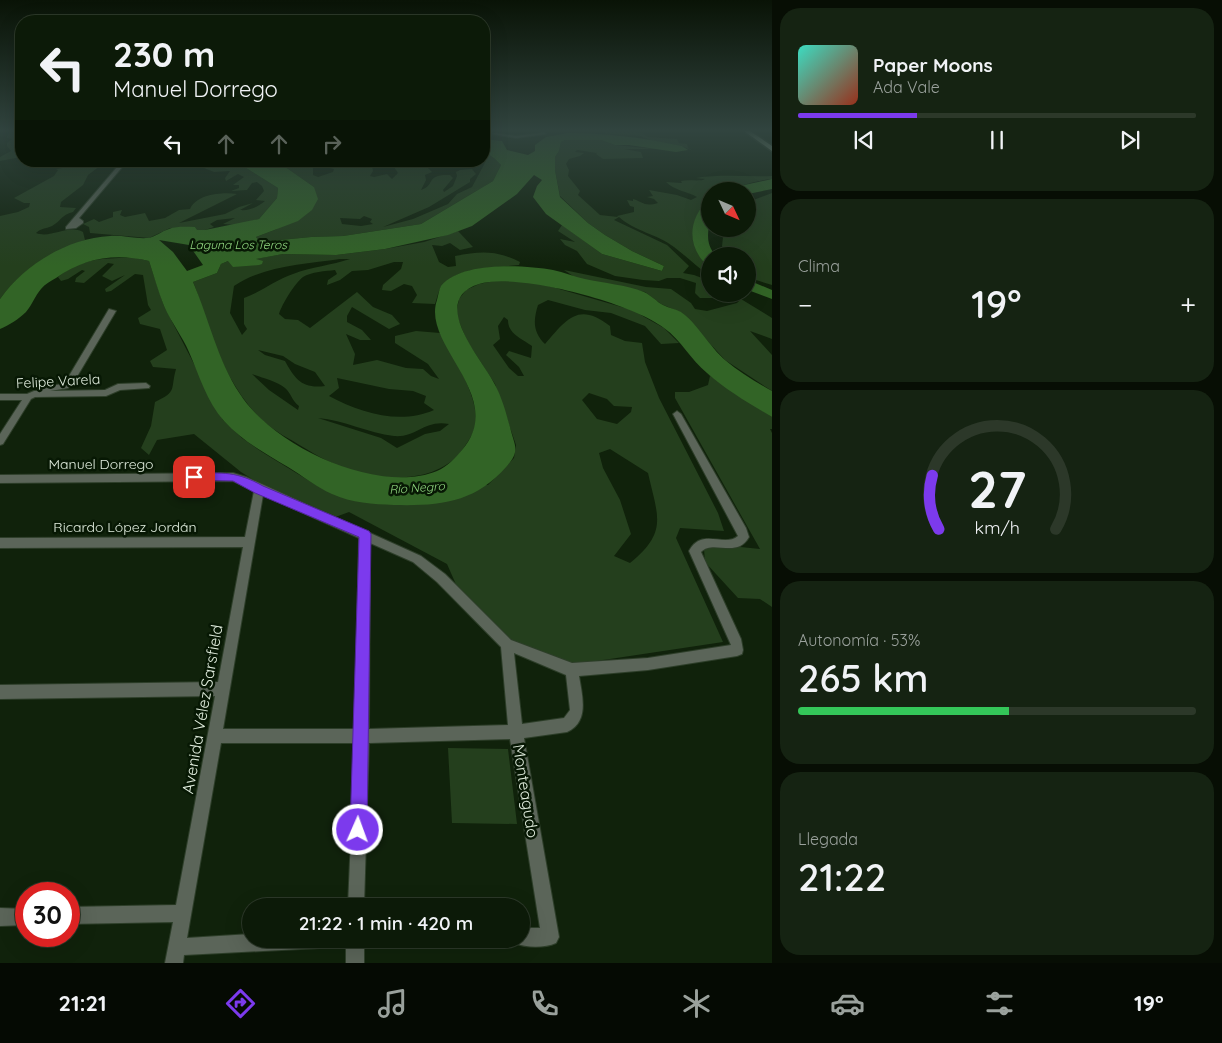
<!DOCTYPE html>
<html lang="es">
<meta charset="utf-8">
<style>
:root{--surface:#0c1a08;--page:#152312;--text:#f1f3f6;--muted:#9aa19c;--line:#2c3829;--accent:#7c3aed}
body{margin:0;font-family:Quicksand,sans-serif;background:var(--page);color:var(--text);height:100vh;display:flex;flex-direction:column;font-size:19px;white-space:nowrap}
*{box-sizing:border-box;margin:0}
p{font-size:16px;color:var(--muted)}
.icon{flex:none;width:28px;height:28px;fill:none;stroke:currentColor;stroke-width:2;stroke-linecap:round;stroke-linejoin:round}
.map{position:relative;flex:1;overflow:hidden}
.details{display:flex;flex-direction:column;gap:8px;padding:8px;background:#070e04;width:450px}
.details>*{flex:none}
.hud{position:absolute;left:15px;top:15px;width:475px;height:152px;border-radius:20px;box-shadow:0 5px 20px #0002,0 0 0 1px var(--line);background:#0c1a08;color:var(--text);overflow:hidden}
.needle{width:32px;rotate:134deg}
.controls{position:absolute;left:701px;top:182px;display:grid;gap:10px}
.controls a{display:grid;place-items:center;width:55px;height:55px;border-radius:50%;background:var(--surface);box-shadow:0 5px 20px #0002,0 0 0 1px var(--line);font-size:25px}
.speed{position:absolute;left:15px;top:882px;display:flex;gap:10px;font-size:25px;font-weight:700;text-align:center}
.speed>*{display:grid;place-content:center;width:65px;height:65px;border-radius:50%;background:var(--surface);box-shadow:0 5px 20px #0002,0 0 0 1px var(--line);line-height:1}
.speed .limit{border:8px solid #d22;background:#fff;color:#111}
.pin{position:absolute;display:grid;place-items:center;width:42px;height:42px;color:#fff;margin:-21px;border-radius:10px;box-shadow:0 2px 8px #0006}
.me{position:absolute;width:55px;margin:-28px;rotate:2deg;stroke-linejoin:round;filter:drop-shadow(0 0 4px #0008)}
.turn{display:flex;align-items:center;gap:18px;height:105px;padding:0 15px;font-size:22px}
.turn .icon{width:65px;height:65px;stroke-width:2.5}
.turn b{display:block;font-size:35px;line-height:42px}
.lanes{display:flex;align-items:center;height:48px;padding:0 15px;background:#0003;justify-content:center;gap:25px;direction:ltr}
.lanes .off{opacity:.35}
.big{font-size:38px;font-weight:600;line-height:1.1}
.details .widget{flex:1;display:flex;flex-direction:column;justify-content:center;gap:8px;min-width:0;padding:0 18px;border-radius:20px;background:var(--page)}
.details .dial{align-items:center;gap:0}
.dial svg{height:130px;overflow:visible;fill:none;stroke:var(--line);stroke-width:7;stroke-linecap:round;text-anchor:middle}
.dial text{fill:var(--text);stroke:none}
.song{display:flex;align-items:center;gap:15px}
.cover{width:60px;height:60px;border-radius:8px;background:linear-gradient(135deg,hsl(170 70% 55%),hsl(10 70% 35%))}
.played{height:5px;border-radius:2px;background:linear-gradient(90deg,var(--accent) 30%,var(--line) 30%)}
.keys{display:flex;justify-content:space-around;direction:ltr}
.heat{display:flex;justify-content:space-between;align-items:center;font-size:28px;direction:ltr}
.charge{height:8px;border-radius:4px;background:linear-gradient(90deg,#34c759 53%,var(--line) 0)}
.trip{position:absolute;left:242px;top:898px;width:288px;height:50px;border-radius:25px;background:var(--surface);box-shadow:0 5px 20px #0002,0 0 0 1px var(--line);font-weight:600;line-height:50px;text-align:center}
.tab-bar{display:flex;height:80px;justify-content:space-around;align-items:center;background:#050a03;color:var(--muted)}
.tab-bar .icon{width:35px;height:35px}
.tab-bar .selected{color:var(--accent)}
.tab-bar b{font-size:22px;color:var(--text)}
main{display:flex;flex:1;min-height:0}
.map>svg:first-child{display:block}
.green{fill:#243f1d;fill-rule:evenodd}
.water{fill:#326426;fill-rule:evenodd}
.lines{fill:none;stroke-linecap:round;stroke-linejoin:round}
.minor-casing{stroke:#2d3e29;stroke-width:2}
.major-casing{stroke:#2d3e29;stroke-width:3}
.minor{fill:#5b6559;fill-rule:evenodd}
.major{fill:#9aae96;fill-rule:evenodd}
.route{fill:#7c3aed;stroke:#51269a}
.labels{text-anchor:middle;stroke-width:5;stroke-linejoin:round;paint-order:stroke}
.far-water-label{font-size:12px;font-style:italic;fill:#93d982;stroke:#071804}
.street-label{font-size:14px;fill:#e1edde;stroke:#071804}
.near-street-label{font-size:16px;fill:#e1edde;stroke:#071804}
</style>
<main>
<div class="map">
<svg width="772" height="963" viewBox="0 0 772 963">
<rect width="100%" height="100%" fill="#10220b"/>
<!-- green -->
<path class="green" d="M21,131V157L0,161V157L11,151L7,146V143L12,139L7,138L8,134L11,131Z
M602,131L636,132L642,133L647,137L677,139L679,143L687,144L688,148L693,151L682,146L653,141L640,136L603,133Z
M565,140H601L615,145L655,149H624L641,152L643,158L603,159L596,154L597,153L577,150L575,152L584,153L580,156L569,159L566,164L569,170L568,176L580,191L578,195L600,215L618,217L617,216L634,212V207L630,206L627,200L633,201V199C643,202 644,207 658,203L654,199L647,197L653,196L649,190L677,195L691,200L697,197C687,191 675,191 666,182L682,183L681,181C689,179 700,182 705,179L696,178C721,174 746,177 772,176V179C751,181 731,191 710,191V198L700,208L703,262L710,268V276C697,267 686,256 674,247C657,234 634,231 619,217L614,220L667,245L689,266L683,273L694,275L710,281V294H714L712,298H700L695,293L696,283L680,278H667L659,281L643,280L615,276L587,264L577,251L565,245L560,239L575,242L558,231L562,225L602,254L662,271L664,266L632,251L605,235L588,223L560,196L555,170V157L559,151L561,142Z
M484,151L495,159L501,165L493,181L421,224L343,236L311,237L260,242L256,237L277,229L314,187L284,166L272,161H328L322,162L313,168V175L318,177L333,172L334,169L330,168L331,165L342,161H371L373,171L370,176L374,177L387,174L392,179L398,173L390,161L406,165L410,168H428L432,172L425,175L426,180L421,190C436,185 425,174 450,175L453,178L443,190L444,192L453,186L457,176L456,172L460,170L472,169L476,174L470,179V182L429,207L383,227L413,219L448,204L457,194L472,187L486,161ZM364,216L372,219L370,222L373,224L361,226L342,224L340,218L360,219Z
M218,161H235L278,188L277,198L259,219L236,225L223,224L235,218L217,220L210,224L214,227L205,230H196L195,227L170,228L149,238L90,233L89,227L83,224L94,219L99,222L113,217V212L122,210L120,215L125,217L145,213L149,221L165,218L179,210L190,209C197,194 222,192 237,194L179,223L225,214L239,207L253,203L240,210C249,211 258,207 265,201L256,200L264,191L262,186L257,182L252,183L247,190L231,191L239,188V185H233L244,177L238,174L226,181L225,178L230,171L214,172L204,168Z
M82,165L100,166L88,175L83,185L61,202L60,207L76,208L73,212C61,215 61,221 52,226C45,229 41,228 36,233C51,239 68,224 83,232L85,240C54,250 19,272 0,299V216L18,212L29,207L30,203H24L14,198L54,176L58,170L56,169Z
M772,193V285L756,280L748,274V256H728L722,246L724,229H748V202Z
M458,231L473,247L460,250L450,243L442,246L432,245L439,262L448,267L456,266L455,256C481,251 496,250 520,262L519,265C495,268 458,266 442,286C438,291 437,299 435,304L412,303L417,295L412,286L404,284L391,291L382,290L383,285L401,269L403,262H394L368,270L352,271L340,280L327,285L328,280L337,274L335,270C326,271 311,272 303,277C295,283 282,304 279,314L285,319L298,320L310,328L357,292L373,307L392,315L400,324L389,329L352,307L347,316V322L362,330L371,340H360L346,334L355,354L353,365L377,360L406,368L423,369L431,376L439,379L428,364L395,343V336L416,331L440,333C453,357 476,392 476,419C476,432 467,443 460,453C434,483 386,481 350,470C330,464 311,452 293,441C280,434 266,425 256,414C235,391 221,362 210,332C204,316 200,298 193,282L217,273L221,264L228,261L255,259L283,254L336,255L385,249L424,242ZM340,259H350C332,265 311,267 293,274C275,280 261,292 244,298V324L247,329L242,335L230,313L234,286C263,266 305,264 340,259ZM258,350L283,356L295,364L315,372L325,386C302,389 295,379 285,361L265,355ZM252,374C262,378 277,381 285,388C291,393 292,401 299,406L298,410L269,390ZM337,378L389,389L413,391L426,396L424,403L434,410C400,425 361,413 329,396L339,388ZM318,418C344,420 368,433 394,436C416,438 425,419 449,424L440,431L425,434L397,448L381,438Z
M136,258L149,261L164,306L223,420L242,438L262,452L316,485H488L514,458L516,445L495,384L467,341L456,314L459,299L466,290L479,284L494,281H514L542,284L632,310L664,328L679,343L661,344L645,326L611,313L585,310L548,300L538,305C533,321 533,332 545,344C566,320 578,301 610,326L611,335L625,341L642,343L645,362L659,398L718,513L724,531L680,528L676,538L723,642L570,665L510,640L462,598L447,564L349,512L330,519L266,488L241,472L194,434L157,440L149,455L141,448L151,426L155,402C178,391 170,390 176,369L153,367L150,361L167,350L160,329L140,324L138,318L151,310L148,305L143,275L135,274L111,291L106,292L105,289L125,275L112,281L102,276L114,264L108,263L84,283L75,282L76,278L85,271L82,270L68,279L61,281L58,277C83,257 106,258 136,258ZM504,317L508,320C508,334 521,338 532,346L531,358L509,351L506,355L519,367L524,376H518L509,368L493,345L500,339L498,326ZM589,393L607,399L614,406L632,407L631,412L617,424L597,419L582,400ZM610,449L648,473C658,517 668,532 630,563L614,556L631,534L620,500L603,468L599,453Z
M564,270L646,287L671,289L691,303L695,309L707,311L737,303L741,299L772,318V339L750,331L772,355V391L725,360L682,313L661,304L645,292L576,278Z
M706,373L772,417V429H770L772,433V607L760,599L738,598L705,562L704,549L721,545L760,549L675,398V392H689L708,385L710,376Z
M448,748L508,749L517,824L452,823Z"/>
<!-- water -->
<path class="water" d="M568,133C607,133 644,138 682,146L688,150L676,152L629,145H615L601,140H565L561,142L559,151L555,157V170L560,197L588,223L605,235L632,251L664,266L662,271L602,254L546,214L533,197L537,186L542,180L534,175L517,194L472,226L448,235L385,249L336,255L283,254L256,259L263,261L262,264L259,265L233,267L228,261L221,264L217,273L193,282C209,319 217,359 240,394C273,446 378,495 437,471C447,467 456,457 462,450C508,396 421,346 437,300C438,296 439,290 441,286C461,261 525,265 553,270C564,272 574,277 585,279C604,283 626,285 644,292C651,295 657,302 663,305C669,308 675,309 681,312C695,321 711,348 725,360C739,372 756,382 772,391V417C750,404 726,390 707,373C691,360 681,340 664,328C632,303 518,272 479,284C428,300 481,358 494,383C502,397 506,413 510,427C514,445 521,450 507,466C475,503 440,506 394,505C373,504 352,503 332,494C316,487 303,476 288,467C265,453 242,441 224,421C207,402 199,375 189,352C182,336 171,322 164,306C158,291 154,276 149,261C114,253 85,258 56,278C51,281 45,284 41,289C35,296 32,305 26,312C19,319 9,325 0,329V299C24,265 68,238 110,236C122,235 135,239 148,238C155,237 162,231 169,229C176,226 187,227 195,227L197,230H205L259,219L277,198L278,188L235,161H272L284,166L314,187L318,199L312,210L298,221L256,237L260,242L311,237L343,236L421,224L493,181L501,165L495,159L484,151V139L502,141L507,150L528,155L535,151V145L546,137ZM159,240L189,245L203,265L187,271L173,252Z
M772,179V189L748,194V191H723L735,187Z
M710,198C710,205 711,212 710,219C708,233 705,243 716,256H710V268C686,248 687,219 710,198Z
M748,280L772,290V299L748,290Z"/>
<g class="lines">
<!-- minor casing -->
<g class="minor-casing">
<path id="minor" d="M540,131H544L546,134L516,138L493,134L495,133L516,136L541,133Z
M122,161H126V163L208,162L210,163L208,164L123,166L79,218L83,221V223L76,228L66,229V227L118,166H81L79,164L121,163Z
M109,309L116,311L72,385L68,388L50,391L105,390L118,384L146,383L150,386L149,388L120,390L106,396L35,397L31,399L3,444L0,445V434L22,400H0V394H27L34,391H42L41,389L42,387L63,384L66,381Z
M677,411L681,414L746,528L749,537C737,559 713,539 701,552L741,639L743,650L742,654L737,656L648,670L579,676C582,695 590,722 567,732L524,738L559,937L556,943C545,948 526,948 515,943L513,939H521V928H540L510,739L369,743L364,906H348L355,743H221L187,938L251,934V939H329L326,945L320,948L184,955L183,963H165L173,922L69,924V907L176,905L215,696L0,699V685L218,682L243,547L0,548V538L245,537L254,491L233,481L0,483V475L233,473L246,477L421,556L445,574L511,640L572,663L648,658L731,645L689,551C702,527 724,548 738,536L673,414ZM263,495L359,538L355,729H223ZM370,543L413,562L437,582L501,647L508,725L369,729ZM514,653L566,675L570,710L564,718L522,724Z
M0,908L26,909V925L0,926Z
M346,939H364V963H346Z"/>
</g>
<!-- major casing -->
<g class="major-casing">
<path id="major" d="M744,131H750L772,146V151Z"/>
</g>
<!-- minor -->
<use href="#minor" class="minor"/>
<!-- major -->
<use href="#major" class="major"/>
</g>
<!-- sky -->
<linearGradient id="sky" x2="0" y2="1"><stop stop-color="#091306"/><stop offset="0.49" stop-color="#31443f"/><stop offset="1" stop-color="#31443f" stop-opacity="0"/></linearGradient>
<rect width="772" height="266" fill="url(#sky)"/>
<!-- route -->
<path class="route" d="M194,473C224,473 236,471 263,486L369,531L371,534L367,830L365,837L358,839L352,837L350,830L359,537L255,493L233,481L190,480L188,477L190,474Z"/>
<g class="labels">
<!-- far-water labels -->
<g class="far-water-label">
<text x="238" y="249">Laguna Los Teros</text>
<text transform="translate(417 488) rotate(-4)" y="4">Río Negro</text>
</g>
<!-- street labels -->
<g class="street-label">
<text transform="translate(58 381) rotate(-3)" y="5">Felipe Varela</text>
<text x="101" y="469">Manuel Dorrego</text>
<text x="125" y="532">Ricardo López Jordán</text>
</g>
<!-- near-street labels -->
<g class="near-street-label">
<text transform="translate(202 709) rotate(-80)" y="6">Avenida Vélez Sarsfield</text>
<text transform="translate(526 791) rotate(81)" y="6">Monteagudo</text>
</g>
</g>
</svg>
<div class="controls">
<a><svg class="needle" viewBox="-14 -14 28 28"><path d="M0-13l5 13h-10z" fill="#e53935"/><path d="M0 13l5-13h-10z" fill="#9aa19c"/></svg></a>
<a><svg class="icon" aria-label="sound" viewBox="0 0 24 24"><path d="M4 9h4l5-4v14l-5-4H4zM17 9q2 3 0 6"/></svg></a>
</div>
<div class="speed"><div class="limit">30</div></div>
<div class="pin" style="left:194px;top:477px;background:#d93025"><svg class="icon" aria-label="arrive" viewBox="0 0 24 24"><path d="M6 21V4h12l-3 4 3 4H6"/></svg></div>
<svg class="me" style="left:358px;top:830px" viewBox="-20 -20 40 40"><circle r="17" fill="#7c3aed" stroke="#fff" stroke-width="3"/><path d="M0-11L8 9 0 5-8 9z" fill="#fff"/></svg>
<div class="trip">21:22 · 1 min · 420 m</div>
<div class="hud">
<div class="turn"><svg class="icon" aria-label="left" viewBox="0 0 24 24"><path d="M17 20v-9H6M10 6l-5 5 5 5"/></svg><div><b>230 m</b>Manuel Dorrego</div></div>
<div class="lanes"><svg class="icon" aria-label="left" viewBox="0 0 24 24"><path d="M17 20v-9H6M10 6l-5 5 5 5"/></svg><svg class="icon off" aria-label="ahead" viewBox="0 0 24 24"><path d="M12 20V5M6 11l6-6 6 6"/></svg><svg class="icon off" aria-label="ahead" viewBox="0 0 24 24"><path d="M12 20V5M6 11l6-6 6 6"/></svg><svg class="icon off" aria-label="right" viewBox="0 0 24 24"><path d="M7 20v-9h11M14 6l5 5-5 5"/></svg></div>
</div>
</div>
<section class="details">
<div class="widget">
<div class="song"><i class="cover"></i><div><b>Paper Moons</b><p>Ada Vale</p></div></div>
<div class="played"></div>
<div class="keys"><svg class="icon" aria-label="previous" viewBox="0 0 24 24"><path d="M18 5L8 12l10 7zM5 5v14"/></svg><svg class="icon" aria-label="pause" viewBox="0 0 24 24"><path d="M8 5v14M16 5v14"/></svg><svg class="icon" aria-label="next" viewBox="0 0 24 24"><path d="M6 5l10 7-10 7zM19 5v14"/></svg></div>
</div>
<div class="widget"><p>Clima</p>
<div class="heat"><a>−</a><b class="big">19°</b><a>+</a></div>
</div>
<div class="widget dial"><svg viewBox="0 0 100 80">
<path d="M14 69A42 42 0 1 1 86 69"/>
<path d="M14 69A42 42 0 0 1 10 36" stroke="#7c3aed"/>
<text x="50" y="56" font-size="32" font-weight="700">27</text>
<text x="50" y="72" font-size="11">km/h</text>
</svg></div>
<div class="widget"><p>Autonomía · 53%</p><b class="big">265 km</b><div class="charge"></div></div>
<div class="widget"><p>Llegada</p><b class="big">21:22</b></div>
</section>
</main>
<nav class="tab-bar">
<b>21:21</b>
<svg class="icon selected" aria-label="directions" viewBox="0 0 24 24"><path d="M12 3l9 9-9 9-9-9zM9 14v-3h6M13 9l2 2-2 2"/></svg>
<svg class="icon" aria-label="music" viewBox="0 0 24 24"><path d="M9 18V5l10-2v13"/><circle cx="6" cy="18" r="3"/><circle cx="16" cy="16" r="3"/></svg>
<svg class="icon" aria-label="phone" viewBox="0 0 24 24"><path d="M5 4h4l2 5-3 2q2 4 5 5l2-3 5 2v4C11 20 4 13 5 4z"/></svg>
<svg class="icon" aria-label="climate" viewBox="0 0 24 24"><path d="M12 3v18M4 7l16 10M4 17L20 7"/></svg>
<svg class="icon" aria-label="car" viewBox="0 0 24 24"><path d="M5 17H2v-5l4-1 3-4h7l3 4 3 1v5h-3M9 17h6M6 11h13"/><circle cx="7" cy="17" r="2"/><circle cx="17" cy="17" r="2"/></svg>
<svg class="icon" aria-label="filters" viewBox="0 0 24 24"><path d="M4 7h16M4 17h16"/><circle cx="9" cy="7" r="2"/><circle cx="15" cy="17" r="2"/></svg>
<b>19°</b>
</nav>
